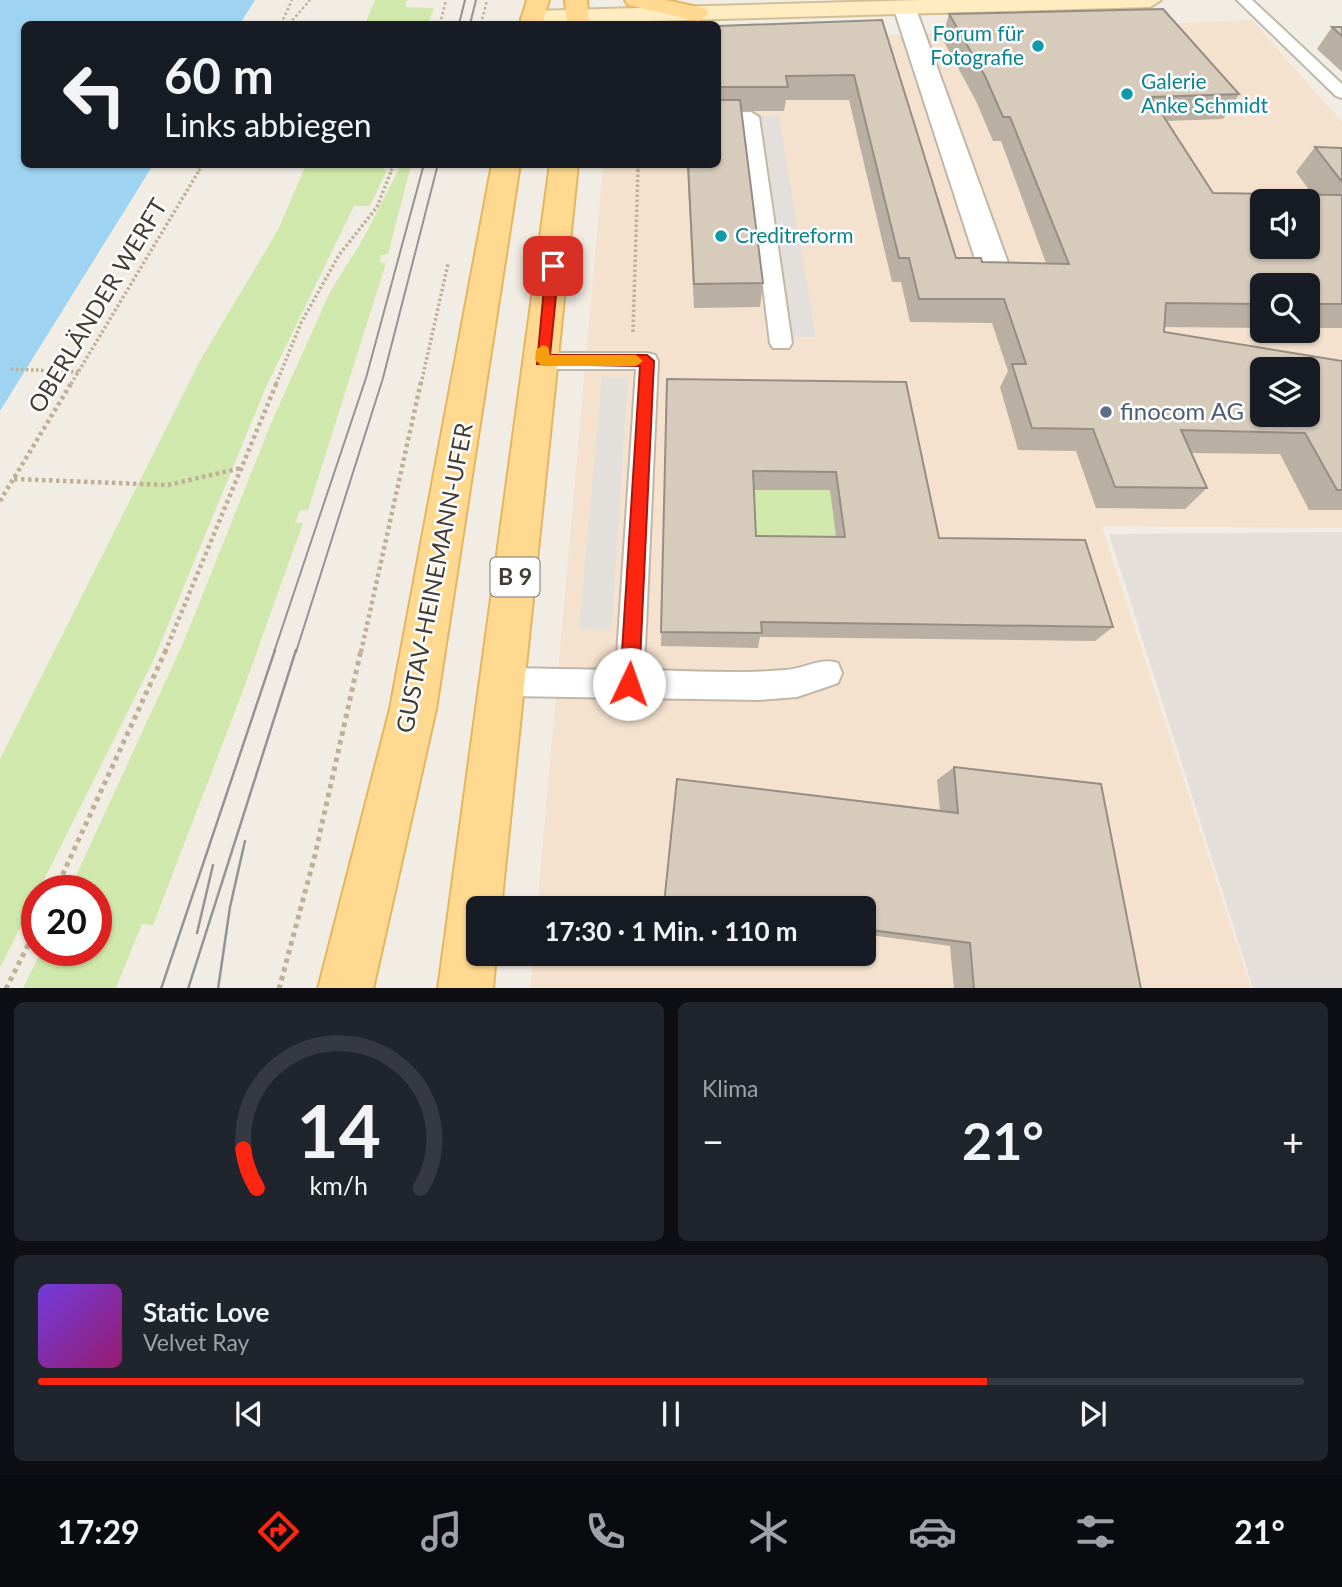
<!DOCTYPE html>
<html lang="de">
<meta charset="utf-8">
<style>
:root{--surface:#171b24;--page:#20242c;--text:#f1f3f6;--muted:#9ea1a6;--line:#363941;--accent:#fe2610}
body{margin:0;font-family:Lato,sans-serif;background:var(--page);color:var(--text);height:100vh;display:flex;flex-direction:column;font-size:26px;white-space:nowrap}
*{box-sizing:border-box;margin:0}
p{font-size:23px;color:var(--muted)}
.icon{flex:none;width:38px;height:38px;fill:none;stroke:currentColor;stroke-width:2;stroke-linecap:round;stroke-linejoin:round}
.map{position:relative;height:988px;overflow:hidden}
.details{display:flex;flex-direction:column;gap:14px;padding:14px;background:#0d0f14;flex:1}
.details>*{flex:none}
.guide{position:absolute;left:21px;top:21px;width:700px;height:147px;border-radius:10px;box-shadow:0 2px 5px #0004;background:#171b24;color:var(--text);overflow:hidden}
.buttons{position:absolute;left:1250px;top:189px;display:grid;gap:14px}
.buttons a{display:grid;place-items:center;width:70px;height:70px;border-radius:10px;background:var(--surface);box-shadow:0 2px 5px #0004;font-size:35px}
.speed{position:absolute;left:21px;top:875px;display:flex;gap:14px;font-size:35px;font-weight:700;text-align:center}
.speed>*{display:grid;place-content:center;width:91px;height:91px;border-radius:50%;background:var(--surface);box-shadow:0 2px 5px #0004;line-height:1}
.speed .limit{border:10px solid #d22;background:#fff;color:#111}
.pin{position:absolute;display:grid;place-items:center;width:60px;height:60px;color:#fff;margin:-30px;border-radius:14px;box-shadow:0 4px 10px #0006}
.me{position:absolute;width:77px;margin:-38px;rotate:3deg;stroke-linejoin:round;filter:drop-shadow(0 0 5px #0008)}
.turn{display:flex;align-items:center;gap:24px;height:147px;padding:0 28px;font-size:32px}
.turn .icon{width:91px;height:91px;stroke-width:2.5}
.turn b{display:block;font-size:49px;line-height:60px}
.big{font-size:52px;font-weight:700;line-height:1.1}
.details .tile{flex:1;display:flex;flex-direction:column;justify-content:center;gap:10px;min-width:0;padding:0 24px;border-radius:10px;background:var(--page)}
.details .dial{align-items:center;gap:0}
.dial svg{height:182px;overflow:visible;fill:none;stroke:var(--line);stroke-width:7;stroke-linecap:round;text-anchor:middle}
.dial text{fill:var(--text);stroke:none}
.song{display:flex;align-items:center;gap:21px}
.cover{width:84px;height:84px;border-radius:10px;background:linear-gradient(135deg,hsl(260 70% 55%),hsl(320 70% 35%))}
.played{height:7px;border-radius:4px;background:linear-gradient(90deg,var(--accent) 75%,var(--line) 75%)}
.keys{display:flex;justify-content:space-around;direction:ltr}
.heat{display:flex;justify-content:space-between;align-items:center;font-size:38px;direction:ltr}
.details .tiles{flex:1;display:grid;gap:14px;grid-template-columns:1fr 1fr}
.tile:last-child{grid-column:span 2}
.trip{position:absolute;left:466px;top:896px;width:410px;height:70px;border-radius:10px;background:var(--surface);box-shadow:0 2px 5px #0004;font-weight:700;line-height:70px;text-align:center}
.menu{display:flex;height:112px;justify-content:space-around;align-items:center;background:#090b0e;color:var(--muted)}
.menu .icon{width:49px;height:49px}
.menu .active{color:var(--accent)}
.menu b{font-size:32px;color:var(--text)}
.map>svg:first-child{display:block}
.commercial{fill:#f5e2ce;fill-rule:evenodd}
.industrial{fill:#e4dfd9}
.green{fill:#d0e8ab}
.parking{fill:#e3e0dc}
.water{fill:#9ed4f1}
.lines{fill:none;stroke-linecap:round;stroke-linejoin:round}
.lane-casing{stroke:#c1b7a9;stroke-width:4}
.street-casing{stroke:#c1b7a9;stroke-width:4}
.secondary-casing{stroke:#d4bf93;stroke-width:4}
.primary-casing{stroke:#e5b55f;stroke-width:4}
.path-far3{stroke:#c0af97;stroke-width:2.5;stroke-dasharray:2.5 2.5;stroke-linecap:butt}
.path-far2{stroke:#c0af97;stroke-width:3.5;stroke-dasharray:2.5 2.5;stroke-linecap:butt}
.path-far1{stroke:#c0af97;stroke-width:4.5;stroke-dasharray:3.5 3.5;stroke-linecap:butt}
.path{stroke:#c0af97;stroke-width:5;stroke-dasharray:4.5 4.5;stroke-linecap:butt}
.lane{fill:#fff;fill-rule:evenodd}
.street{fill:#fff;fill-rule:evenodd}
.secondary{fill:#ffecc1;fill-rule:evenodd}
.primary{fill:#ffd990;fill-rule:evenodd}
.tram-far1{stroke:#949494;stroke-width:2}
.tram{stroke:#949494;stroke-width:2.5}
.wall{fill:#b9afa2;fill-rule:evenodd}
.building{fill:#d7cbbc;stroke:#968e84;stroke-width:2;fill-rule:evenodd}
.route{fill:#fe2610;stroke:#a5190a;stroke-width:2}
.slow{fill:#f59e0b}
.culture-dot{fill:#0f9aa8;stroke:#fff;stroke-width:2.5}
.service-dot{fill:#5c6f8a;stroke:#fff;stroke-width:2.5}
.labels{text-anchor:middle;stroke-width:5;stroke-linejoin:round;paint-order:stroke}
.far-culture-label{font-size:21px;fill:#0d838f;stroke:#fff;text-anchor:start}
.shield{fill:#fff;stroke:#7c7771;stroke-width:2}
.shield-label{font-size:23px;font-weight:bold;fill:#443d34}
.street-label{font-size:24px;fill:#443d34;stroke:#fff}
.service-label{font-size:24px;fill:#4e5e75;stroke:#fff;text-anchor:start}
</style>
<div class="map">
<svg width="1342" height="989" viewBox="0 0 1342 989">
<rect width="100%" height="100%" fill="#f2ede4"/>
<!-- commercial -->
<path class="commercial" d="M1252,20L1342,122V528L1102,526L1251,988L530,989L533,954H863V908H537L603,165L718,164V42ZM1262,201H1307V247H1262ZM1262,285H1307V331H1262ZM1262,369H1307V415H1262Z"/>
<!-- industrial -->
<path class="industrial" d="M1342,532V988H1253L1109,534Z"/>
<!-- green -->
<path class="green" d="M375,0H407L405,7L434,8L428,24H365Z
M306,165H385L383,170H387L370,206H354L266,387L154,659L0,968V759L201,359L278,230Z
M401,165H411L388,254L381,255L380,262L386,263L308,510H300L295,523H303L241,696L153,925L142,924L116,988H23L42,950H96V891H69L184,641L272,421L330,292L363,239Z
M750,490H830L836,539L754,563Z"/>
<!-- parking -->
<path class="parking" d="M761,116H779L816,337H793Z
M602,377L628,378L612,630L579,629Z"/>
<!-- water -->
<path class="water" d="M0,0H255L240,24H24V164L153,165L0,411Z"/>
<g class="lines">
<!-- lane casing -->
<g class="lane-casing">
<path id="lane" d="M1237,0H1252L1342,84V98L1336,96Z
M751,112L759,117L792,343L789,348H773L770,343L743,122L718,123V113Z
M542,353H647L655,355L658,361L644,670C691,671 739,674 786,670C804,669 821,657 838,663L842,673L838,683L797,697L759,700L502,696L492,692L488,682L492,672L502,668L616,670L636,369H542L534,367L531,361L534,355Z"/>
</g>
<!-- street casing -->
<g class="street-casing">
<path id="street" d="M905,2L916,9L1011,271L1006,278L995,282L984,278L979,271L894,9Z"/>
</g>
<!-- secondary casing -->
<g class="secondary-casing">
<path id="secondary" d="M921,0H1161L1150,7L542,24L524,23L521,18L532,11Z"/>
</g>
<!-- primary casing -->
<g class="primary-casing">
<path id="primary" d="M527,0H549L542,24H520Z
M565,0H587L589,24H567Z
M625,0H666L706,9L709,14L698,21L628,5Z
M492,164H520L436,709L373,989H318L390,709Z
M550,164H578L501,908H478V954H496L493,989H438Z"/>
</g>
<!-- path-far3 -->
<path class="path-far3" d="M281,24L292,0
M289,24L310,0
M440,24L446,0
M481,24L487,0
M199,171L203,164
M391,171L394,164
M638,171V164"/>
<!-- path-far2 -->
<path class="path-far2" d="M633,332L638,169
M11,369L79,372
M71,384L200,169
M276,384L301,323L339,255L377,207L392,169
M421,384L448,264"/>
<!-- path-far1 -->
<path class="path-far1" d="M14,479L168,485L241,468
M0,501L72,382
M165,652L277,382
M361,652L421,382"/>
<!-- path -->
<path class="path" d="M55,891L166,650
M6,989L37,927
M279,989L315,855L361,650"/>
<!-- lane -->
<use href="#lane" class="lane"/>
<!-- street -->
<use href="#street" class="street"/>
<!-- secondary -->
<use href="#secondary" class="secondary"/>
<!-- primary -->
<use href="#primary" class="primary"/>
<!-- tram-far1 -->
<path class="tram-far1" d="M459,24L465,0
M470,24L476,0
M274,652L366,378L424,164
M296,652L383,378L438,164"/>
<!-- tram -->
<path class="tram" d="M197,933L213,865
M161,989L275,650
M188,989L296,650
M218,989L230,907L245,841"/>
</g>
<!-- wall -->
<path class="wall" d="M949,14L1239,94L1223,119L1166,121L1213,193L1312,194L1296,172L1315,147L1342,148V328H1307V285H1262V328L1164,327V332L1342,361V510H1309L1280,454L1191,453L1207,488L1185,509L1096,508L1076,451L1018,450L1000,387L1008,371L992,323L910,322L901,282H892L849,100H786L784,111H741L763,283L760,307L694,308L687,164H718V26L882,20L956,258L982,262L1046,263L1001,141H993L976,101L942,38Z
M1332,27H1342V72L1317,49Z
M667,379L906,382L939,538L1113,627L1095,641L760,637L758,648L661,646ZM754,490H830L836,537L756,536Z
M954,767L1141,989H954L950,946L863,934V908H664V904L940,811L937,780Z"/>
<!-- building -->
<path class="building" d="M1163,9L1239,94L1151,97L1213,193L1342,195V304H1307V285H1262V304L1166,303L1164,332L1342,361V490H1337L1305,433L1181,430L1207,488L1115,487L1093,429L1032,428L1012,364H1026L1004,299H919L909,258H899L854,75L786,76L788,87H718V26L882,20L956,258H981L982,262L1069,264L1010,117H1003L985,76L949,14ZM1262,201H1307V247H1262ZM1262,369H1307V415H1262Z
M1332,27H1342V36Z
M718,100H740L763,283L694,284L688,164H718Z
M1315,147L1342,148V182Z
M667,379L906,382L939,538L1085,540L1113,627L761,622L762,633L661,632ZM753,471L836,472L845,537L756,536Z
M954,767L1101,784L1141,989H974L970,943L863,929V908H698L664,904L677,779L958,813Z"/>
<!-- route -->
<path class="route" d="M553,262L559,266L550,355H647L654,361L639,684L636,690L629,693L623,690L620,684L640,366L537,364L546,266Z"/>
<!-- slow -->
<path class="slow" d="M543,345L548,347L550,355H636L643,361L636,366H542L535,360L536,350Z"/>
<!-- markers -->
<g class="culture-dot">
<circle cx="1038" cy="46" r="7"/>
<circle cx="1127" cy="94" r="7"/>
<circle cx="721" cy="236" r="7"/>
</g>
<circle class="service-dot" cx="1106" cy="412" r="7"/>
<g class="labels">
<!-- far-culture labels -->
<g class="far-culture-label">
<text x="1024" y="41" text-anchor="end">Forum für<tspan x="1024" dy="24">Fotografie</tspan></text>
<text x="1141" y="89">Galerie<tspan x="1141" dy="24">Anke Schmidt</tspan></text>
<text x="735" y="243">Creditreform</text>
</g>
<!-- shield labels -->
<rect class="shield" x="490.5" y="557.5" width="49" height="39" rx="5"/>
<g class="shield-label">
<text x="515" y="585">B 9</text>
</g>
<!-- street labels -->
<g class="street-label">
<text transform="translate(98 306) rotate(-59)" y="8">OBERLÄNDER WERFT</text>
<text transform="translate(435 578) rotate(-79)" y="8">GUSTAV-HEINEMANN-UFER</text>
</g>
<!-- service labels -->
<g class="service-label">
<text x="1120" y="420">finocom AG</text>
</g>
</g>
</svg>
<div class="buttons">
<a><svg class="icon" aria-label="sound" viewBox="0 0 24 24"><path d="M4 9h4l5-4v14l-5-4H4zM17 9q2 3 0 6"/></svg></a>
<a><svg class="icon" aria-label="search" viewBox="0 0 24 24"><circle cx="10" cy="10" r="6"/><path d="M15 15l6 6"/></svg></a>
<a><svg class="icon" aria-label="layers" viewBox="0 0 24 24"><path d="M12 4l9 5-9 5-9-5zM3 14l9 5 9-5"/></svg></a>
</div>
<div class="speed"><div class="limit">20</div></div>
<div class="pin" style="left:553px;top:266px;background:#d93025"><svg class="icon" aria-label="arrive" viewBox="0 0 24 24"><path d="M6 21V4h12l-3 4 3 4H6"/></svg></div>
<svg class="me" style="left:629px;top:684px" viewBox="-20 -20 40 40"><circle r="19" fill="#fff"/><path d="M0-13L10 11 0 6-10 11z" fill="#fe2610"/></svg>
<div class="trip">17:30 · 1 Min. · 110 m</div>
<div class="guide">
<div class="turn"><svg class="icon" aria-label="left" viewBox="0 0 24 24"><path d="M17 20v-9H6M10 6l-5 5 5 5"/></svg><div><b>60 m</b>Links abbiegen</div></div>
</div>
</div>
<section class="details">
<div class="tiles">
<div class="tile dial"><svg viewBox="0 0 100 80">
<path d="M14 69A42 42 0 1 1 86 69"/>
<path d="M14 69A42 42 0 0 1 8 52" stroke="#fe2610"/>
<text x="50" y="56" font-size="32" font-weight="700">14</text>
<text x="50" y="72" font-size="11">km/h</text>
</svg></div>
<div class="tile"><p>Klima</p>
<div class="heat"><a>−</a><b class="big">21°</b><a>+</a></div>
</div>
<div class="tile">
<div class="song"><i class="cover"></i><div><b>Static Love</b><p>Velvet Ray</p></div></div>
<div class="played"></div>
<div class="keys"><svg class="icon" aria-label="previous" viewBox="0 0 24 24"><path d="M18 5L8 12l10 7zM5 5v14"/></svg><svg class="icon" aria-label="pause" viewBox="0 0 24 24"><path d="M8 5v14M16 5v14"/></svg><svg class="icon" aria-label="next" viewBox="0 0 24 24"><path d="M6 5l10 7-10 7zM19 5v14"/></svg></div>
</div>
</div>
</section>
<nav class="menu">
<b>17:29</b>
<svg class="icon active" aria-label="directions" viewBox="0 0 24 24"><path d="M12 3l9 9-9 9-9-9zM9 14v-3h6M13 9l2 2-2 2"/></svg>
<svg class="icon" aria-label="music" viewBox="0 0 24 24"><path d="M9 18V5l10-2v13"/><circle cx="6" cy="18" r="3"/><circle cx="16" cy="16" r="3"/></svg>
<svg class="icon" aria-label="phone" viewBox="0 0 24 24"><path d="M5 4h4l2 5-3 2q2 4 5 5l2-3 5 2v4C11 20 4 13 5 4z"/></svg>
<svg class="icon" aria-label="climate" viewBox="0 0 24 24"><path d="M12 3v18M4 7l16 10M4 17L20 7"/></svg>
<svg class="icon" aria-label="car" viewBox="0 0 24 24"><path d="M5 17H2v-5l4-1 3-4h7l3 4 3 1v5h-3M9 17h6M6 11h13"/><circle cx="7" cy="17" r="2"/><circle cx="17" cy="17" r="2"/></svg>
<svg class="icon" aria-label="filters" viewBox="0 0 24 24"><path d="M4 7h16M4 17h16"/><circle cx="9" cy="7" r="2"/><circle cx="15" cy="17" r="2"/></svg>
<b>21°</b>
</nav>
